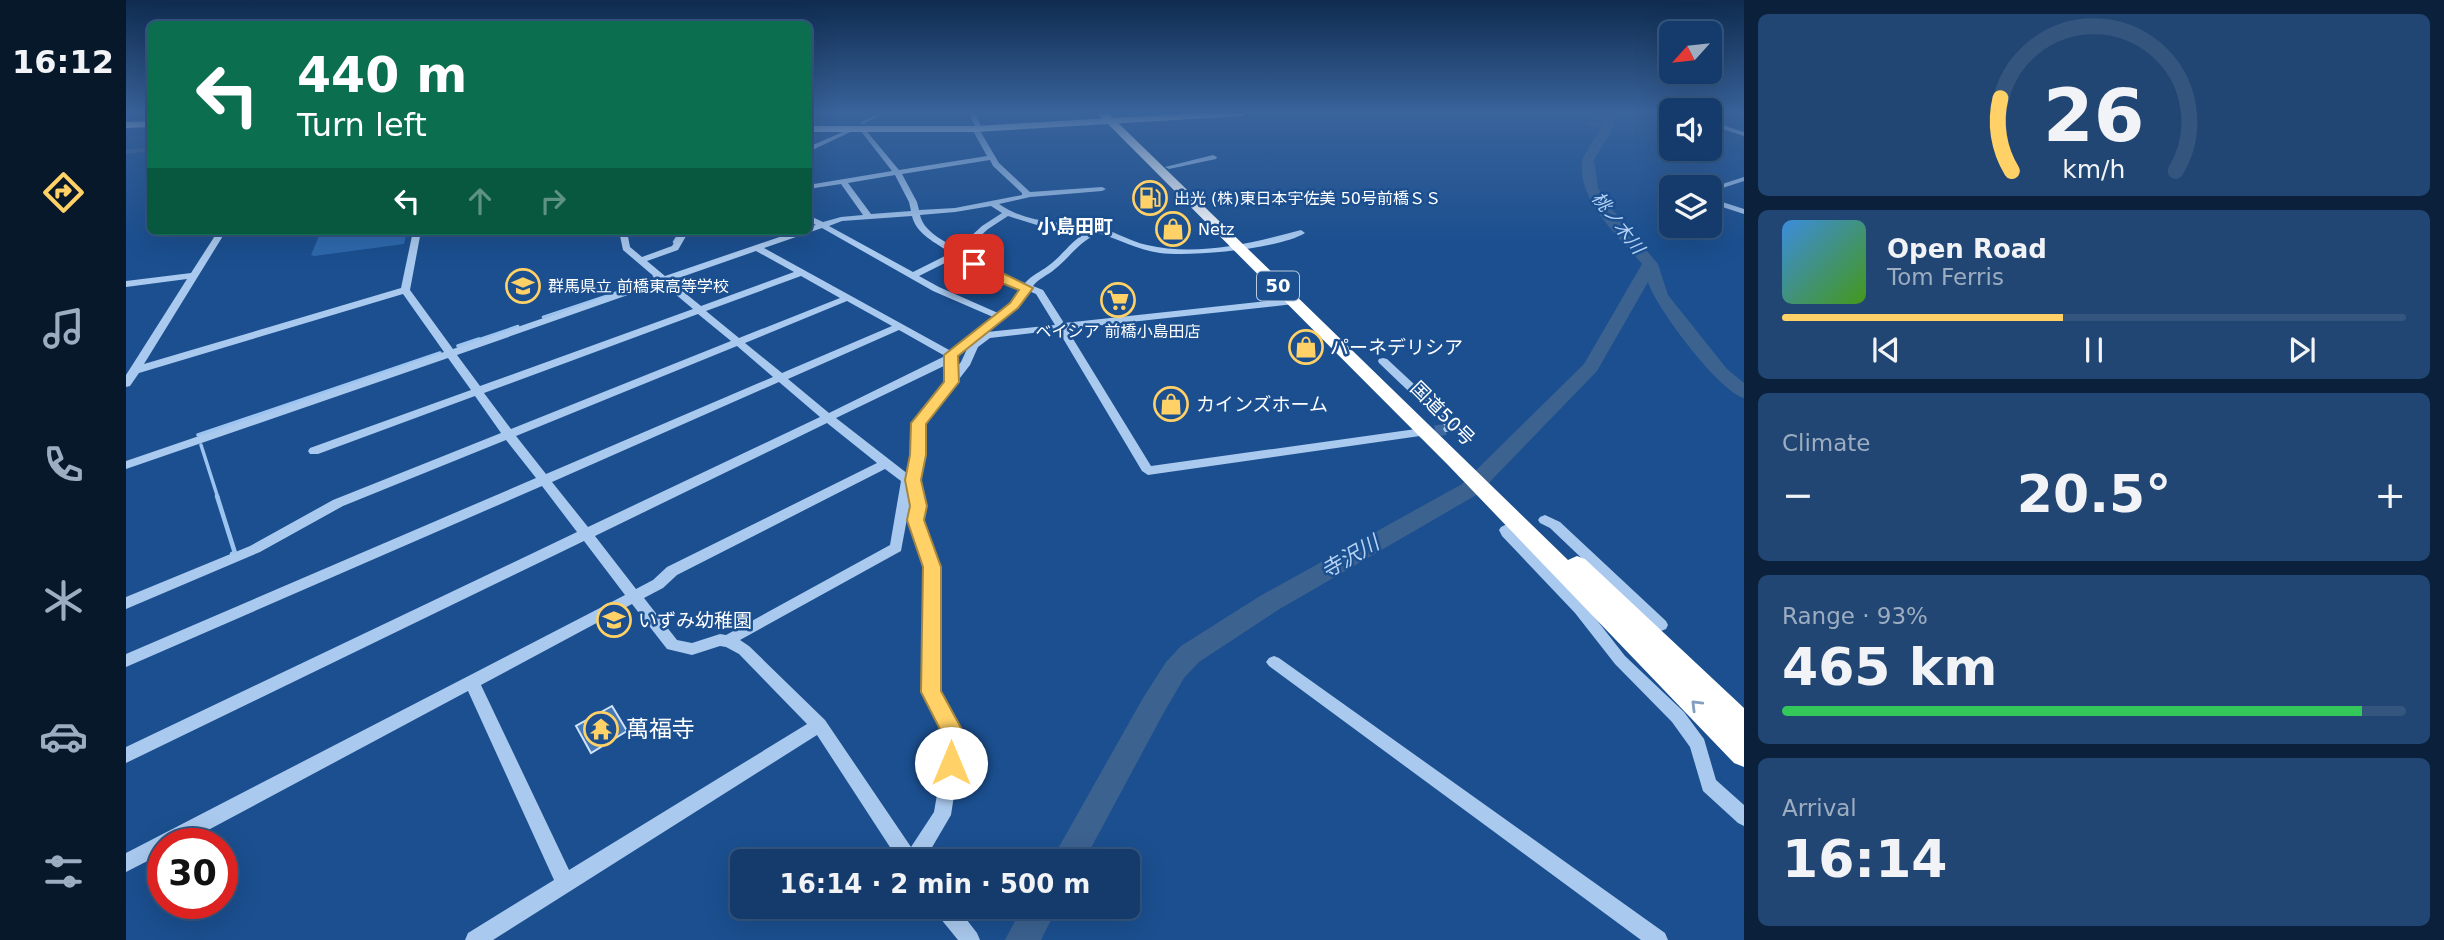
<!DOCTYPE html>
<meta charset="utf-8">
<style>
:root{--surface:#143b6b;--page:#214673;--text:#f1f3f6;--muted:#9dadc1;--line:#33557e;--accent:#ffd166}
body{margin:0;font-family:"DejaVu Sans","Noto Sans JP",sans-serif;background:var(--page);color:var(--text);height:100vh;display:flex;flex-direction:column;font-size:26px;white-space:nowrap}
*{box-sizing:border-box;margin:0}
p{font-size:23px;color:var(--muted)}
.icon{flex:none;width:38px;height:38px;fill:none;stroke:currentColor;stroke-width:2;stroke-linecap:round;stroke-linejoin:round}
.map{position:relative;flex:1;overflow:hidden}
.side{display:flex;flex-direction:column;gap:14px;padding:14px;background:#0b203b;width:700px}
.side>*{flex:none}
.hud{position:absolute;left:21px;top:21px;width:665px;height:214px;border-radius:10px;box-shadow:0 7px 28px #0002,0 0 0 2px var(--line);background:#0b6e4f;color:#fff;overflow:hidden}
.needle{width:46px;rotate:243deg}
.controls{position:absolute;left:1533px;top:21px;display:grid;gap:14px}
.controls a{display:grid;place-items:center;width:63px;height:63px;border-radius:10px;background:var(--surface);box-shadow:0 7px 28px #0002,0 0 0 2px var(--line);font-size:35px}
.speed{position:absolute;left:21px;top:828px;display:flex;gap:14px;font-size:35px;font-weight:700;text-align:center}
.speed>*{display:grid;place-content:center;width:91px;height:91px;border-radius:50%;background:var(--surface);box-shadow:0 7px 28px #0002,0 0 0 2px var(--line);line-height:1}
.speed .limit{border:10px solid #d22;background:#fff;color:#111}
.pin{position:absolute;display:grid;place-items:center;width:60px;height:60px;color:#fff;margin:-30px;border-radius:14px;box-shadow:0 4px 10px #0006}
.me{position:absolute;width:77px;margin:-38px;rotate:0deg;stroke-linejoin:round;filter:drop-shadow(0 0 5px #0008)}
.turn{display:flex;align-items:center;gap:24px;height:147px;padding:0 35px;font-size:32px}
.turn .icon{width:91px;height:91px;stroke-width:2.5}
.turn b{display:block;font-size:49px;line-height:60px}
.lanes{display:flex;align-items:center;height:66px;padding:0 35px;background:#0003;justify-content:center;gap:35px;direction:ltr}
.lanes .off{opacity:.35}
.big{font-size:52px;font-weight:600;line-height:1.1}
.side .widget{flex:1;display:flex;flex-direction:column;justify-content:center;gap:10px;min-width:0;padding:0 24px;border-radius:10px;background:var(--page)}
.side .dial{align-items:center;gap:0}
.dial svg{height:182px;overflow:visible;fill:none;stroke:var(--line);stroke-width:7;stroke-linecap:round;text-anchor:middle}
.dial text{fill:var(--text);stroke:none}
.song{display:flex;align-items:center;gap:21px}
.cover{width:84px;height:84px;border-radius:10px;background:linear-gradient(135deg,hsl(210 70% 55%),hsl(100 70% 35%))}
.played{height:7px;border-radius:4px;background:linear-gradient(90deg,var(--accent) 45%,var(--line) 45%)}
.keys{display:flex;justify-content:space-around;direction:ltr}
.heat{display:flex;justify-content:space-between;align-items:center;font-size:38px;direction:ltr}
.charge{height:10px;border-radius:5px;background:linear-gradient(90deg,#34c759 93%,var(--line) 0)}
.trip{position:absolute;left:604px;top:849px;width:410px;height:70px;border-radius:10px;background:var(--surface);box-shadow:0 7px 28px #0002,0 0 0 2px var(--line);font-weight:600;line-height:70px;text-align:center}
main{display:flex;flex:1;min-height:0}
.menu{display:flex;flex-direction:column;width:126px;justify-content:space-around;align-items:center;background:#08182b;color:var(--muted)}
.menu .icon{width:49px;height:49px}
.menu .active{color:var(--accent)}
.menu b{font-size:32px;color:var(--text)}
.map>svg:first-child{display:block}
.green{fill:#2e69ad}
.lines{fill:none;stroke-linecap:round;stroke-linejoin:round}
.stream-far3{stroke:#9cc4f0;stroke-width:2}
.stream-far2{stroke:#9cc4f0;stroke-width:2.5}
.stream-far1{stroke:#9cc4f0;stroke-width:3.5}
.stream{stroke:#9cc4f0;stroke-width:4.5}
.canal{fill:#3c6290;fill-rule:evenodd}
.river{fill:#3c6290;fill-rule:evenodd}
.building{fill:#4478b7;stroke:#cfe3fa;stroke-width:2}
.minor-tunnel{stroke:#3d69a0;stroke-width:11;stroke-dasharray:11 5;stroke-linecap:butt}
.minor{fill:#a9c9ee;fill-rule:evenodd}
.major{fill:#f0f6ff;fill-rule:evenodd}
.highway{fill:#fff;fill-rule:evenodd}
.oneway{stroke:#829ec1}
.route{fill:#ffd166;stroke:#a68842;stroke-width:2}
.labels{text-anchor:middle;stroke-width:5;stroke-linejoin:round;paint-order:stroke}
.far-poi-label{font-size:16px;fill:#fff;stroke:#1b4f8f;text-anchor:start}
.far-water-label{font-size:18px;font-style:italic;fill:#b5d3f5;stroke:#1b4f8f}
.shield{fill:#1b4f8f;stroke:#bbcadd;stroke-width:2}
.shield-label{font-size:18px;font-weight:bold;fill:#fff}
.far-quarter-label{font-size:19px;font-weight:bold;fill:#fff;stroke:#1b4f8f}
.poi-label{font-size:19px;fill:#fff;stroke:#1b4f8f;text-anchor:start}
.street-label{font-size:19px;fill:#fff;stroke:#1b4f8f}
.water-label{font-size:21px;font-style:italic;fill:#b5d3f5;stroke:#1b4f8f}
.near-poi-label{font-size:23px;fill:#fff;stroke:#1b4f8f;text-anchor:start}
</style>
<main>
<nav class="menu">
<b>16:12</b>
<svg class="icon active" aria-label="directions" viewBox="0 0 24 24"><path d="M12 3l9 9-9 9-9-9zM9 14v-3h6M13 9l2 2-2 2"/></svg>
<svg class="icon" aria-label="music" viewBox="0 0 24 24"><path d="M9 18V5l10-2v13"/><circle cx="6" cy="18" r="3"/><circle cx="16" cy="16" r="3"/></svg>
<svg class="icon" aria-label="phone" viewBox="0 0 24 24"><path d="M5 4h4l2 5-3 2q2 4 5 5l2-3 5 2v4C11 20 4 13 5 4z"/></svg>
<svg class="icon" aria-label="climate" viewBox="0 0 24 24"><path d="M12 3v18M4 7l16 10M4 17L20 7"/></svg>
<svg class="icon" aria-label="car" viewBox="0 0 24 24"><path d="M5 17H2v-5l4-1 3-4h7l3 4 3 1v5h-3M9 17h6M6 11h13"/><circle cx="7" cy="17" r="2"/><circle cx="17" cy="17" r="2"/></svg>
<svg class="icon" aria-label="filters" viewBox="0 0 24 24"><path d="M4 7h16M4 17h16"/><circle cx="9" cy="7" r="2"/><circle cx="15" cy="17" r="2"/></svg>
</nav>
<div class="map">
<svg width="1618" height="940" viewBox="0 0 1618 940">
<rect width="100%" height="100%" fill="#1b4f8f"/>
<!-- green -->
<path class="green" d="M195,231H281L278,244L188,256L185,255Z"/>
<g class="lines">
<!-- stream-far3 -->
<path class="stream-far3" d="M736,123L757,113"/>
<!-- stream-far2 -->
<path class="stream-far2" d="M548,242L555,231
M417,317L531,279L528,276
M348,341L392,326"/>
<!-- stream-far1 -->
<path class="stream-far1" d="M332,346L353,339
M72,435L314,353
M75,445L92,498"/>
<!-- stream -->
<path class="stream" d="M91,496L109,553L106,554"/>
<!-- canal -->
<path class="canal" d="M1419,113H1425L1427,117L1422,118Z
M1463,121L1484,126L1481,128L1461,124V122Z
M24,147V151L0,154V150Z"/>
<!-- river -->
<path class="river" d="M1467,113H1479L1489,124L1468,160L1472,188L1481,203L1532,264L1542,295L1601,369L1618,383V398C1593,392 1529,306 1522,282L1471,371L1352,494L1152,610L1073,662L1058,678L1037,714L958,861H925L1017,698L1040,662L1055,646L1134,596L1336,484L1458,364L1516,264C1493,236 1452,202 1456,162C1457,154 1473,134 1477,124Z
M897,906H932L915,940H879Z"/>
</g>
<!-- building -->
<path class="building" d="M486,706L501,731L465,753L450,726Z"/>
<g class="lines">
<!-- minor-tunnel -->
<path class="minor-tunnel" d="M1293,433L1323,429"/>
<!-- minor -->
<path class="minor" d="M843,113H849L855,126L853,129L873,163L904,192L976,187L980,189L976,191L904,197L873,204C902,224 933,222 966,226C986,229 1002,241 1021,245C1071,257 1127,243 1175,230L1179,233C1153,249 1065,257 1034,253C1012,250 993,239 972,233C952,243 945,256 929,269C921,276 913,278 907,286L917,290L938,323L1168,298L1173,301L1168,304L941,329L1025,466L1290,429L1296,433L1294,436L1022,475L1016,471L932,330L864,338L852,347L844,365L799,423L798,455L793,480L799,506L797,520L813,567V692L837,737L825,815L798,861H773L691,735L367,940H339L342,933L428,880L342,691L56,844H37V853L0,872V853L499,595L458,541L0,763V747L451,532L416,486L0,667V654L410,478L380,440L217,506L134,552L0,609V597L124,546L207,500L375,433L349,396L192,454H184L182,451L184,448L345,390L322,358L0,469V461L318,352L277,294L13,373L4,386L0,387V375L61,279L0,287V281L65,273L92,231H100L18,364L275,288L287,231H295L284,290L327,349L531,279L497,250L493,231H501L504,247L516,257L546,246L555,231H563L552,250L521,261L539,276L671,231H682V227L690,225L682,221V215L697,222L715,217L737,215L715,184L682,189V185L766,171L734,130V128H738L773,170L861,156L846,129L849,126ZM864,160L867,166L896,193V195L829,208L793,210L791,202L776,174ZM769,175L783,202L785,211L745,214L722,183ZM865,206L876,213L856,226L831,249C817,240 798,232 794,215L829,212ZM786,216C790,234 810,243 825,253L787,272L703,226L716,221ZM882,216L914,226L962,231C946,240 937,255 922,266C914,272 906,275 899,283L868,272L837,252L862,229ZM696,228L807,291L867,317L825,351L638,248ZM630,251L668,272L575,306L544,281ZM831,257L862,276L896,288L885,303L872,313L813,287L793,276ZM675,276L714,298L613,338L580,311ZM536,283L567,309L354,386L331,355ZM903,291L910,294L929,325L861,332L891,307ZM721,301L766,326L656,373L619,343ZM572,314L605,341L385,429L358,393ZM773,330L819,356L703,413L662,379ZM611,346L647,377L420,474L390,436ZM841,349L835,362L787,423L786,455L782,474L710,418L822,364ZM653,382L694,417L462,527L426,482ZM701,423L751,463L541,567L527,580L510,589L469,536ZM759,469L775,481L764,545L600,635L594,634L566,643L551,640L518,598L537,588L551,575ZM785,497L787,506L783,520L799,567L797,692L821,737L808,812L785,847L699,720L623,646L614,640L775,551ZM506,604L541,649L566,655L594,646L600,647L613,654L681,724L443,870L355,685Z
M1584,121L1618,132V136L1584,125Z
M726,128L731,129L682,152V147Z
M1087,155L1091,157L1090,159L1043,169L1039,167Z
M1618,177V181L1584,192V188Z
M1584,198L1618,209V214L1584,203Z
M1257,358L1261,359L1332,425L1334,428L1332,431L1319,432L1317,429L1319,426L1253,363L1252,361L1253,359Z
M1419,515L1434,522L1540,621L1542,625L1540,629L1535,631L1530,629L1424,528L1414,523L1412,520L1414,517Z
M1383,523L1388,525L1390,528L1387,531L1459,605L1499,656L1558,712L1578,739L1590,780L1618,805V826L1612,823L1577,791L1564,747L1546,722L1489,664L1449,613L1376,536L1373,530L1375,527Z
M1148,656L1153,658L1539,933L1542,940H1515L1143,666L1140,662L1143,658Z
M808,906H830L851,933L854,940H832L810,913Z"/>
<!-- major -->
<path class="major" d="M1073,113H1121L1116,116L849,132H682V126H849Z
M24,121V127L0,128V122Z"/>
<!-- highway -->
<path class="highway" d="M971,113H982L1442,560L1451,556L1459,559L1618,708V767L1608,763L1322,465Z"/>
</g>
<!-- one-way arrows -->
<defs><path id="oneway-chevron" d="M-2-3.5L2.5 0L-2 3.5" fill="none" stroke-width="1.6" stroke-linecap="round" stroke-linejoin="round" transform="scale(1.75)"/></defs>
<use class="oneway" href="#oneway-chevron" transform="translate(1570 705) rotate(-135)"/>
<!-- sky -->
<linearGradient id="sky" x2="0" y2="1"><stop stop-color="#0f2b4f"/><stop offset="0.46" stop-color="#39639b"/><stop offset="1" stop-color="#39639b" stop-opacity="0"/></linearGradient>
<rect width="1618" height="244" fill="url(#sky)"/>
<!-- route -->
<path class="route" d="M844,261H852L907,288L892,308L832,356L833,382L800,424V455L795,480L801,506L798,520L815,567V691L840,737L833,770L825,773L817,770L814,763L818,737L795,692L797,567L781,520L784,506L779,480L784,455L785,423L818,382V355L884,303L893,290L861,277L844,266Z"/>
<!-- icons -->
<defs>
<g id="fuel-ring" transform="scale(1.75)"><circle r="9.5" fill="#1b4f8f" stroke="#ffd166" stroke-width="1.5"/><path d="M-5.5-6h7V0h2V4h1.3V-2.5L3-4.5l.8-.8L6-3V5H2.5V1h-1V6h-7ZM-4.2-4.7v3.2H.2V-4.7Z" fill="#ffd166"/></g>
<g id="shop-ring" transform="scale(1.75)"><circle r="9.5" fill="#1b4f8f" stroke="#ffd166" stroke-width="1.5"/><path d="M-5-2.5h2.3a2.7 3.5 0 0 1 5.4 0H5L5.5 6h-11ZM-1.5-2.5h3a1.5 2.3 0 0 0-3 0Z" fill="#ffd166"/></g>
<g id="school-ring" transform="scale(1.75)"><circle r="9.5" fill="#1b4f8f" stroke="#ffd166" stroke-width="1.5"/><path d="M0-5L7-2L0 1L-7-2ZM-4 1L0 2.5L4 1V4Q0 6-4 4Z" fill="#ffd166"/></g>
<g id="supermarket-ring" transform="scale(1.75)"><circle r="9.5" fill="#1b4f8f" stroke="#ffd166" stroke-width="1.5"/><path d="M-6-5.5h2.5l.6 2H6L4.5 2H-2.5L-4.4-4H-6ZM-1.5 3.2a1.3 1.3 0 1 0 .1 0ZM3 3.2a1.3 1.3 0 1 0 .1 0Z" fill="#ffd166"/></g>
<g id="temple-ring" transform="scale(1.75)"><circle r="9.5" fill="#1b4f8f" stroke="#ffd166" stroke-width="1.5"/><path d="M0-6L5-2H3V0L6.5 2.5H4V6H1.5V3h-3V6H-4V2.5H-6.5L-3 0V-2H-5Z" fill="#ffd166"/></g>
</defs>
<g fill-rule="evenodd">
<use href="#fuel-ring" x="1024" y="198"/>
<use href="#shop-ring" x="1047" y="229"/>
<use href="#school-ring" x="397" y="286"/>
<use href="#supermarket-ring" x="992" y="300"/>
<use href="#shop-ring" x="1180" y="347"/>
<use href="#shop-ring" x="1045" y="404"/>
<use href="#school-ring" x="488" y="620"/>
<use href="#temple-ring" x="475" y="729"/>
</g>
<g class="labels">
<!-- far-poi labels -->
<g class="far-poi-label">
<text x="1048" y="204">出光 (株)東日本宇佐美 50号前橋ＳＳ</text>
<text x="1072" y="235">Netz</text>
<text x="422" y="292">群馬県立 前橋東高等学校</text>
<text x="992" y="337" text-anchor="middle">ベイシア 前橋小島田店</text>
</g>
<!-- far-water labels -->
<g class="far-water-label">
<text transform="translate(1492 223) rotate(52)" y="6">桃ノ木川</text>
</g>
<!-- shield labels -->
<rect class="shield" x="1131" y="271.5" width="42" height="29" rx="5"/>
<g class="shield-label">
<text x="1152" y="292">50</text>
</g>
<!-- far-quarter labels -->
<g class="far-quarter-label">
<text x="949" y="233">小島田町</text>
</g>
<!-- poi labels -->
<g class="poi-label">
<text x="1204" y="354">パーネデリシア</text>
<text x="1070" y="411">カインズホーム</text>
<text x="512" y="627">いずみ幼稚園</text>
</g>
<!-- street labels -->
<g class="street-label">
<text transform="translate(1317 413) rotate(45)" y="7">国道50号</text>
</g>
<!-- water labels -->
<g class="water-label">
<text transform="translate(1224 557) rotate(-30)" y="7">寺沢川</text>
</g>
<!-- near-poi labels -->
<g class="near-poi-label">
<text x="500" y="737">萬福寺</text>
</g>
</g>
</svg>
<div class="controls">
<a><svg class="needle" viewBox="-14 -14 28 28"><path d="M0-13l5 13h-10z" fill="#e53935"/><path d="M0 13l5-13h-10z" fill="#9dadc1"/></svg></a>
<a><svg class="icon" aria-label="sound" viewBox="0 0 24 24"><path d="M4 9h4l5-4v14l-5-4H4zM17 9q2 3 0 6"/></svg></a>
<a><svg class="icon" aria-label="layers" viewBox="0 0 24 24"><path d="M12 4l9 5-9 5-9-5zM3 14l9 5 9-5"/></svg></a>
</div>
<div class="speed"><div class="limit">30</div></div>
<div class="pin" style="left:848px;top:264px;background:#d93025"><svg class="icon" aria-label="arrive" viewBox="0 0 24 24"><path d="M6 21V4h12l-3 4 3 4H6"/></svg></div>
<svg class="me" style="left:825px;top:763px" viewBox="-20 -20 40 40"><circle r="19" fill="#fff"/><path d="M0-13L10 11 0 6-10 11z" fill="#ffd166"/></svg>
<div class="trip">16:14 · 2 min · 500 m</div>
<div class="hud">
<div class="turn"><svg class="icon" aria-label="left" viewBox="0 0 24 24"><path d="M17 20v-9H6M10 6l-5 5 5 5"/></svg><div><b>440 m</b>Turn left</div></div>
<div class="lanes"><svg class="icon" aria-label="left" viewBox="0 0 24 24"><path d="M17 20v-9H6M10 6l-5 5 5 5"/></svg><svg class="icon off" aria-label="ahead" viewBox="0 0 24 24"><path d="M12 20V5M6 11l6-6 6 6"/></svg><svg class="icon off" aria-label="right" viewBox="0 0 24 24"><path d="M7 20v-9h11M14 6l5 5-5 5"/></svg></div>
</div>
</div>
<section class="side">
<div class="widget dial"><svg viewBox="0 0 100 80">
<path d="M14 69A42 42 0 1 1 86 69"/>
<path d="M14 69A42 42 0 0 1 9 37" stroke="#ffd166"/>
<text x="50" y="56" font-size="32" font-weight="700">26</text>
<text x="50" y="72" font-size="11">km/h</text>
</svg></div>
<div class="widget">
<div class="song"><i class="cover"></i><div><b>Open Road</b><p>Tom Ferris</p></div></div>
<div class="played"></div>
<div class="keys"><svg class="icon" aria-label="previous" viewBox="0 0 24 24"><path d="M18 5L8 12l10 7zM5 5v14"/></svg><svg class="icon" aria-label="pause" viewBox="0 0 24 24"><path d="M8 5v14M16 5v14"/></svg><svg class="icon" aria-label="next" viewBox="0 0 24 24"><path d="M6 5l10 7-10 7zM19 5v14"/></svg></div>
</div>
<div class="widget"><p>Climate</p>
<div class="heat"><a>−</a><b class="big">20.5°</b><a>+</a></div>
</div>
<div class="widget"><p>Range · 93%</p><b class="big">465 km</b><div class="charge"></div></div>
<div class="widget"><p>Arrival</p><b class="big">16:14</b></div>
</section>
</main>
